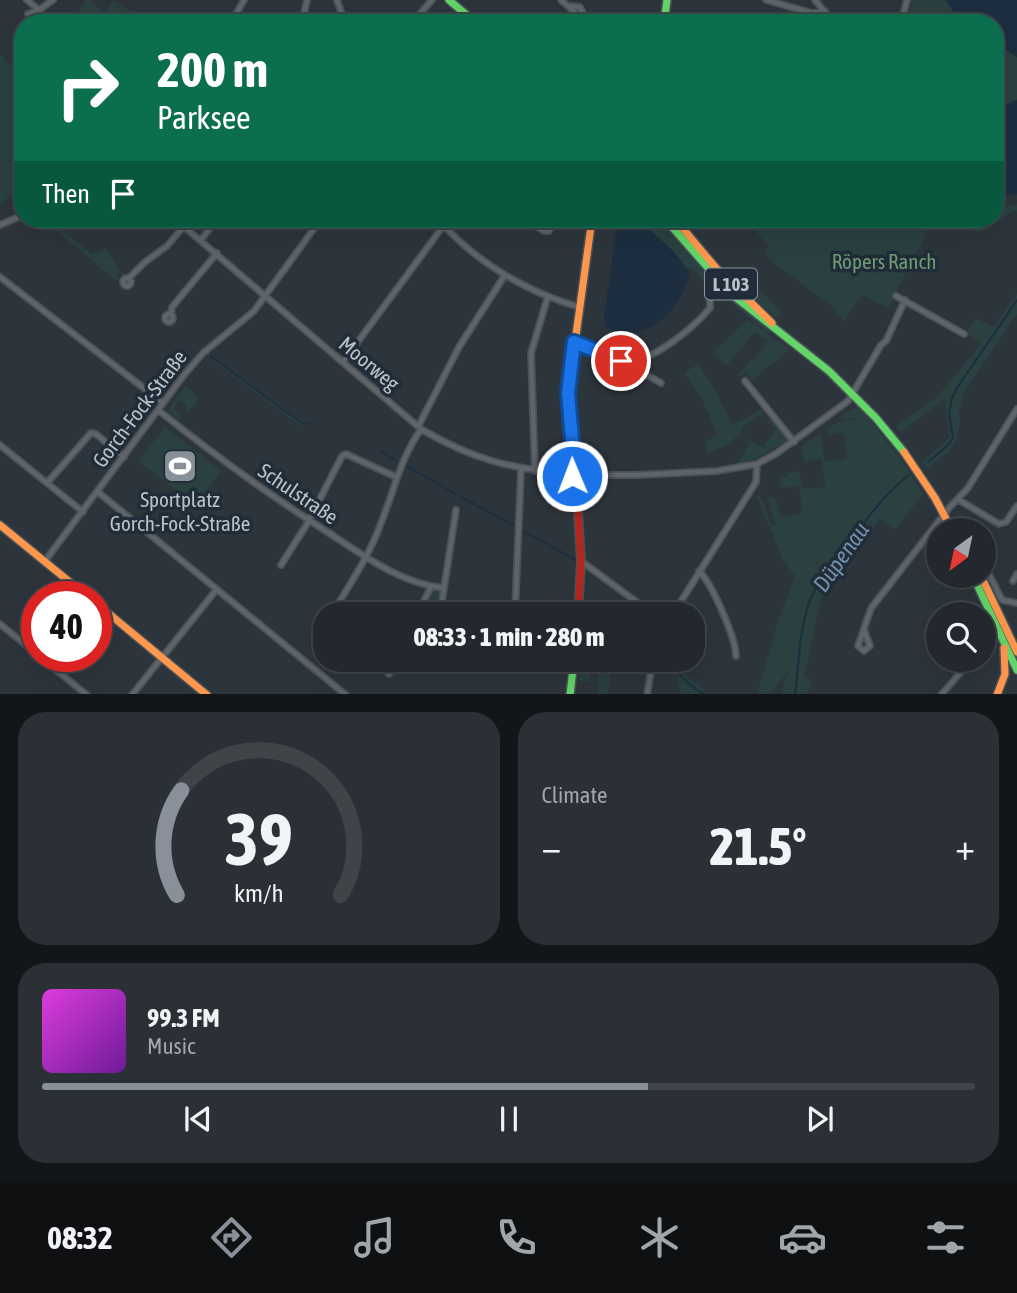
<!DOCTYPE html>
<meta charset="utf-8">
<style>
:root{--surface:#22282d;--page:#2a3035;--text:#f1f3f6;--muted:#a2a6aa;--line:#3f4449;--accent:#889199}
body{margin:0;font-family:"Asap Condensed",sans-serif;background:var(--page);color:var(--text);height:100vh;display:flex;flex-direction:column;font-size:26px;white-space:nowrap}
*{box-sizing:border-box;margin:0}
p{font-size:23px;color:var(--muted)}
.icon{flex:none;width:38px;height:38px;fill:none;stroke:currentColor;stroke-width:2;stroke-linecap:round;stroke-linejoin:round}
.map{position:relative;height:694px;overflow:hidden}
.details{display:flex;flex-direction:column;gap:18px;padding:18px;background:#131619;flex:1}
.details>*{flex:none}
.hud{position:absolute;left:14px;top:14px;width:990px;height:214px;border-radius:28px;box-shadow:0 7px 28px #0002,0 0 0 2px var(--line);background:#0b6e4f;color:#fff;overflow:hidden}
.needle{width:46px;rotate:213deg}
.controls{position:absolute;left:926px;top:518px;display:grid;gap:14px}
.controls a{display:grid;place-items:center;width:70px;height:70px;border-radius:50%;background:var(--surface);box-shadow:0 7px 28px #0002,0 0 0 2px var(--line);font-size:35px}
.speed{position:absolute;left:21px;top:581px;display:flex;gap:14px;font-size:35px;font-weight:700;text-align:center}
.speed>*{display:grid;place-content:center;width:91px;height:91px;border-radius:50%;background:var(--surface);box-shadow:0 7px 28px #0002,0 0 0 2px var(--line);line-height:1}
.speed .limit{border:10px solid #d22;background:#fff;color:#111}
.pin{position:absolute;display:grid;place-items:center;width:60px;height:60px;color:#fff;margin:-30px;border:4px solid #fff;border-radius:50%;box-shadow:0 2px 7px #0007}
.me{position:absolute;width:77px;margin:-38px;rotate:359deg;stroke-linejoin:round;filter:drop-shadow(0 0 5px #0008)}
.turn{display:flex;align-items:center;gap:24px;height:147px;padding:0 28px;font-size:32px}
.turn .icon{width:91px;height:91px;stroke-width:2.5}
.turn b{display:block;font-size:49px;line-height:60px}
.then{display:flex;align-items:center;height:66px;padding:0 28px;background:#0003;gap:14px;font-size:26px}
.big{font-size:52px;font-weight:800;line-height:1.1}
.details .widget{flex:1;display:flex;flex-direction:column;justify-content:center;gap:10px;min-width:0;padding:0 24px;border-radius:28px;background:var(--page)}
.details .dial{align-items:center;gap:0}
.dial svg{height:182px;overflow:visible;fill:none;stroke:var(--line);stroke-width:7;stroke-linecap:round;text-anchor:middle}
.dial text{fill:var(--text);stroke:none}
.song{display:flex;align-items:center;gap:21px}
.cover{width:84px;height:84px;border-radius:10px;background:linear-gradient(135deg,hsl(300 70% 55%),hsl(280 70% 35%))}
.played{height:7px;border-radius:4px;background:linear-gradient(90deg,var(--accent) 65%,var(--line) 65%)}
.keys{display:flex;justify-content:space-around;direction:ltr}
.heat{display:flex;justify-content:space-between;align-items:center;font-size:38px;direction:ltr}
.details .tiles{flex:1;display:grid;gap:18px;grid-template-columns:1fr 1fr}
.widget:last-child{grid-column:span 2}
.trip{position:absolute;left:313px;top:602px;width:392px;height:70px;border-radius:28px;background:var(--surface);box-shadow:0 7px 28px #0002,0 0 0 2px var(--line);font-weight:800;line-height:70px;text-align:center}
.menu{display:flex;height:112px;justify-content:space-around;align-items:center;background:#0e1012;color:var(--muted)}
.menu .icon{width:49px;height:49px}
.menu .current{color:var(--accent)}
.menu b{font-size:32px;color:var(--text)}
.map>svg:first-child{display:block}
.green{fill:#2a4041}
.water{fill:#1c2e40}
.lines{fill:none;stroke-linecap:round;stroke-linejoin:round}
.stream{stroke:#1c2e40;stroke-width:2}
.street-casing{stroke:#4b5258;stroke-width:8}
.fast-casing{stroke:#4b5258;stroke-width:10}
.slow-casing{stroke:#4b5258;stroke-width:10}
.jam-casing{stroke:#4b5258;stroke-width:10}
.street{stroke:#5e6469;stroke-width:4.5}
.fast{stroke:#63d668;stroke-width:7}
.slow{stroke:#ff974d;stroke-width:7}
.jam{stroke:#b3261e;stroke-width:7}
.route-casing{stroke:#114b97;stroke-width:18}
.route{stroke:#1a73e8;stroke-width:12}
.labels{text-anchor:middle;stroke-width:7;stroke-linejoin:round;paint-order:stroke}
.shield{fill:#202c37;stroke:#8b959f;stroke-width:2}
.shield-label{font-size:19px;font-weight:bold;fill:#b9c2cb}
.park-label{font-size:21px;fill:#709b76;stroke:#202c37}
.street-label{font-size:21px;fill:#b9c2cb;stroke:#202c37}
.poi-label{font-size:21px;fill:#b9c2cb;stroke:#202c37}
.water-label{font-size:23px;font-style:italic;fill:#738fa9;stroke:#202c37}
</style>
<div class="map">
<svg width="1017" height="695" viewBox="0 0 1017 695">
<rect width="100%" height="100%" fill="#2d353c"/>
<!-- green -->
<path class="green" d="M85,0H91L104,14L113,1L153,23H71Z
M910,0H946L953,10L969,23H904L910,7L913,5Z
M996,43L1017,57V100L996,109Z
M0,54L23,79V184L0,205Z
M1017,204V212L1014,210L986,230L977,233L952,219H980L985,222L988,219H996V212L1003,207Z
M43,219H50L92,255L106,248L120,272L117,275L120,278L115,280Z
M627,219H659L740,306L769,330L766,333L790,349L751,381L747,371L740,377L738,375L751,359L754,360L768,341L755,332L726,366L713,352L748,320L764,330L721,294L718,297L691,267L687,268L652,231Z
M743,219H937L933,229L929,228L888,308L864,296L857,301L845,321L835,314L837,310L765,256L768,245Z
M754,287L768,298L781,314L777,318L750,295Z
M1017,293V314L964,393L959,411L960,422L958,435L949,452L927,468L922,461L950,438L945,399L901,432L896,426L936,398L982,343L966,333L975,318L994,327Z
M209,354L304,423V428L207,356Z
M698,364L713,386L732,424L746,419L760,409L765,412L741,428V436H736L732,442L708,454L705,441L718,435L700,395L684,373Z
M185,386L199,398L189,412L185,409L187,406L178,400L174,409L182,415L178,421L168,411Z
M857,407L862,411L902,461L923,494L895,530L880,519L823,590L804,677L812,680L808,694H782L784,682L790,670L769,694L757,695L776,628L795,576L782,558L757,496L760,495L772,526L776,525L768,498L776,499L780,517L802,513L799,486L781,488L779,478L788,477L787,473L799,471L803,489L825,487L822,459L804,462L802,447L819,434L821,435L825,462L847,459L844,433L828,435L826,429C837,423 845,418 858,420L862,424L858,418L842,419L841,416Z
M771,419L787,438L786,442L755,459L737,464L749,444L745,439L763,447L776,429L767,422Z
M165,427L221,471L195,505L138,461Z
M432,590L441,593L436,614L425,613L423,610Z
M581,660H592V665L598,666L600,660H612L608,694H596L600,682H597L598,670H591L590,682L579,681Z
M659,660H667L709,694H680L678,677Z"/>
<!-- water -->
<path class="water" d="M946,0H1017V57L996,43V23C974,23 957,23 946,0Z
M1017,100V194L1007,196L996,205V109Z
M626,223C647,222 681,255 689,273C684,308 644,348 607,328L604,318L616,232Z"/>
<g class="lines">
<!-- stream -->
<path class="stream" d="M210,356L303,424L309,423
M382,452L397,461
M928,462L949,444L953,437L949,413L952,398L957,388L1017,300
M405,465L456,494
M461,497L515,526
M523,531L578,561
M663,660L693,687L705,695
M795,695C799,665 799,631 809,603C816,584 830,569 842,553C862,526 882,495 909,475"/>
<!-- street casing -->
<g class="street-casing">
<path id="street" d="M27,0L39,10
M337,0L345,23
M561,0L577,14L583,13
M766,0L812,13L825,11
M815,0L834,23
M568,6L580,7L583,13
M28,14L39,10L53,0
M231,23L244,0
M302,23L307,0
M412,23L432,0
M901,23L907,0
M175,219L421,429C473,460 512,469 572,474
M438,219C474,261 526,292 579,307
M525,219L544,231H549L555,219
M0,225L23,215
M201,240L217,219
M0,277L163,403
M123 282a4 4 0 1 1 8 0a4 4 0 1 1-8 0Z
M128,279L145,262L167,246L184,226
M896,296L964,334
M165 318a4 4 0 1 1 8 0a4 4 0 1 1-8 0Z
M171,314L172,307L217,253
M575,343C591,346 605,358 621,361C648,367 694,327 710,308V301
M343,362L444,225
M627,362L634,368L661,383
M745,381L794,442
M158,410C213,454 269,495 329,533C364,556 402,584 444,588
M419,425L459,347L505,275
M0,445L83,512
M535,471L531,353L548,296
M582,475H637L717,471L757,464L777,453L848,401L881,345L886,341L905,300
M47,483L91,433L96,434L124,457
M98,492L346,695
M959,500L999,524L1006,522L1017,506
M45,561L184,375L203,353L254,311L321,219
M581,561L653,614
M281,565L307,524L342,456L346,454L396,477
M699,571C712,583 736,639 736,656
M990,576L1002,600L1017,603
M1013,581L1017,574
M335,609C352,581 370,554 381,523C395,489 399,461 421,429
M417,614L431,587
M440,614L456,510
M515,614L521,469
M673,614L756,482L757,464
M0,624L37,654
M864,630L870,646L864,651L858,646L870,611L872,607L949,508L968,488L1017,409
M39,656L87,695
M389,674L399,660
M132,695L217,589
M647,695L653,660
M941,695L967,665"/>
</g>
<!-- fast casing -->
<g class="fast-casing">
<path id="fast" d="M449,0L476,23
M664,23L667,0
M665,219L730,293L829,371L876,418L904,452
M572 475a5 5 0 1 1 10 0a5 5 0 1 1-10 0Z
M973,576L1017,670
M570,695L574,660"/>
</g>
<!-- slow casing -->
<g class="slow-casing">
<path id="slow" d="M675,219L716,268L772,323
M904,452L935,498L952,530
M577,470L574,462L568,393L592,219
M0,525L88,597
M981,576L1017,652
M96,603L207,695
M997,695L1005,674L1004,648"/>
</g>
<!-- jam casing -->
<g class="jam-casing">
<path id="jam" d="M576,480L581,561L578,614"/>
</g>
<!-- street -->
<use href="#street" class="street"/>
<!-- fast -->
<use href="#fast" class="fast"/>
<!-- slow -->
<use href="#slow" class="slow"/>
<!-- jam -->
<use href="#jam" class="jam"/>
</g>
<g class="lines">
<!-- route casing -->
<g class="route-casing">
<path id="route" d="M572,476L577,470L574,462L568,393L574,342L621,361"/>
</g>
<!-- route -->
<use href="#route" class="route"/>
</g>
<!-- icons -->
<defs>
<g id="stadium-square" transform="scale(1.75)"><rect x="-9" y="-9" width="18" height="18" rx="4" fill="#889199" stroke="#202c37"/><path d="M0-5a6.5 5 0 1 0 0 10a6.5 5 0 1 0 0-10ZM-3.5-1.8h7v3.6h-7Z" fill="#fff"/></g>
</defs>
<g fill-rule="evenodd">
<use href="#stadium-square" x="180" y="466"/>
</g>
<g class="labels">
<!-- shield labels -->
<rect class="shield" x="705" y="268.5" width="52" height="31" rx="5"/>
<g class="shield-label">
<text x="731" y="291">L 103</text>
</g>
<!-- park labels -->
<g class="park-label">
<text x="884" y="269">Röpers Ranch</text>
</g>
<!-- street labels -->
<g class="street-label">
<text transform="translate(369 364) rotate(40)" y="7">Moorweg</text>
<text transform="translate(140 409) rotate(-53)" y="7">Gorch-Fock-Straße</text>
<text transform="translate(298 494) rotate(34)" y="7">Schulstraße</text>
</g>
<!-- poi labels -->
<g class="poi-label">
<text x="180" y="507">Sportplatz<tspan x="180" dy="24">Gorch-Fock-Straße</tspan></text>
</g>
<!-- water labels -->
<g class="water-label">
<text transform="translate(841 557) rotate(-55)" y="8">Düpenau</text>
</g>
</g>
</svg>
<div class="controls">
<a><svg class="needle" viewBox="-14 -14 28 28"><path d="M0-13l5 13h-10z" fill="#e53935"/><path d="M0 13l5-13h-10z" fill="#a2a6aa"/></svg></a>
<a><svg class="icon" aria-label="search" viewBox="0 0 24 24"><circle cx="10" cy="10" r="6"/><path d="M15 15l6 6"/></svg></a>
</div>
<div class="speed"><div class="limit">40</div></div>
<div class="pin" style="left:621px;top:361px;background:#d93025"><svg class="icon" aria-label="arrive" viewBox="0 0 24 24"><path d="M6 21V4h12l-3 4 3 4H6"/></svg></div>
<svg class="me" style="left:572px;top:476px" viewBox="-20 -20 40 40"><circle r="17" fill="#1a73e8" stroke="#fff" stroke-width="3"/><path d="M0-11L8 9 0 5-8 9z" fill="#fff"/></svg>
<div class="trip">08:33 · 1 min · 280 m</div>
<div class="hud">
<div class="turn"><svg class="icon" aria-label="right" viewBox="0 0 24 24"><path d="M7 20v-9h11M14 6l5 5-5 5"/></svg><div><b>200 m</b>Parksee</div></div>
<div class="then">Then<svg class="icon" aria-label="arrive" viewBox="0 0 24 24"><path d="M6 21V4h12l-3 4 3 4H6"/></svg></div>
</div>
</div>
<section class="details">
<div class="tiles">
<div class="widget dial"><svg viewBox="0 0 100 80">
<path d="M14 69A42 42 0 1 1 86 69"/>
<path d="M14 69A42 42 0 0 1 16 23" stroke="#889199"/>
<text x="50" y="56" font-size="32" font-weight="700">39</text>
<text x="50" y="72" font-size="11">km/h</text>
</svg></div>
<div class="widget"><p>Climate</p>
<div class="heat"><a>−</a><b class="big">21.5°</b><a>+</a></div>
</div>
<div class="widget">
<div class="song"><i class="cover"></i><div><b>99.3 FM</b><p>Music</p></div></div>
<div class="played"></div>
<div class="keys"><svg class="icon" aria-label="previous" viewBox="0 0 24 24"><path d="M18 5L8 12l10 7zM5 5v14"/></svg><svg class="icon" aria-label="pause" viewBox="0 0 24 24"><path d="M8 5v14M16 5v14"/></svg><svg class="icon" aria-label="next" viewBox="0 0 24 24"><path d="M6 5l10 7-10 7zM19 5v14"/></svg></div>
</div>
</div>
</section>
<nav class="menu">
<b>08:32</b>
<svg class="icon current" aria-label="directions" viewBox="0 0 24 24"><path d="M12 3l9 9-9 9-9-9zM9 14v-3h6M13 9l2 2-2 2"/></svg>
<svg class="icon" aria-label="music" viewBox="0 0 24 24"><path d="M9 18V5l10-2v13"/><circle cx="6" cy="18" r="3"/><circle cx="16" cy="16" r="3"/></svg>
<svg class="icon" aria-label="phone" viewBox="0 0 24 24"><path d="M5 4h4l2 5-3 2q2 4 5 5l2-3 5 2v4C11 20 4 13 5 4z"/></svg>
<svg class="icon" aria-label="climate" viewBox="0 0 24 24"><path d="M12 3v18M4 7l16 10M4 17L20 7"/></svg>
<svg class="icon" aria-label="car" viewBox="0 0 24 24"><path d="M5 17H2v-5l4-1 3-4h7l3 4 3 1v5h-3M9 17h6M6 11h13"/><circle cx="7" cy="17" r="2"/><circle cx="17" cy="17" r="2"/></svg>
<svg class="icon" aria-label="filters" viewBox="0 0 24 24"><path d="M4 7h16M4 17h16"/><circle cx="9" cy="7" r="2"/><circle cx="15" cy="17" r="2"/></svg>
</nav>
